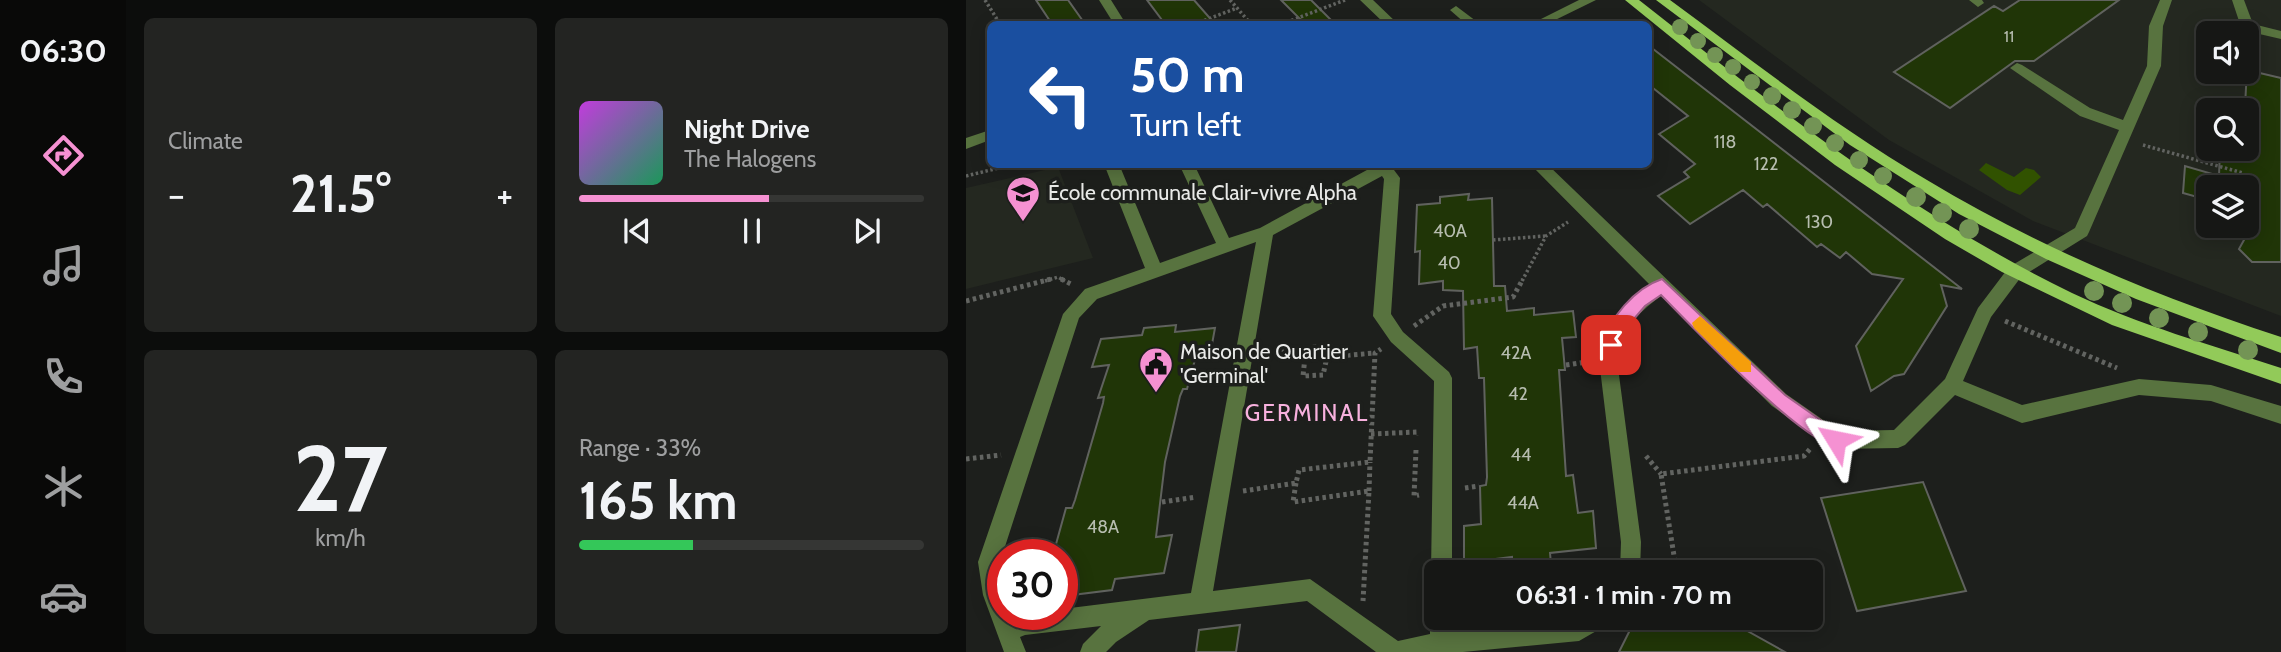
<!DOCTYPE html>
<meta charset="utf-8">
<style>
:root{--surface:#161715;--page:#232422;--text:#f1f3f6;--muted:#9e9fa0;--line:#353634;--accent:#f591d2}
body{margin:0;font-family:Cabin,sans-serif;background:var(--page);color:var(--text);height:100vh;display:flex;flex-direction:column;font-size:26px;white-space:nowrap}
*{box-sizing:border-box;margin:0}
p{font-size:23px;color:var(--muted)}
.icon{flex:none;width:38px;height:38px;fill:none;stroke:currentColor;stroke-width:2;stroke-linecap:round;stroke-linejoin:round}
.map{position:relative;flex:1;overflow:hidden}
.drawer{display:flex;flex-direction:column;gap:18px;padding:18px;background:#0c0d0c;width:840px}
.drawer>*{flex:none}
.guide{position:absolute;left:21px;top:21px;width:665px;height:147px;border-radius:10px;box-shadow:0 4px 18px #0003,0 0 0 2px var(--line);background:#1a4fa0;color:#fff;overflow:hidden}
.fabs{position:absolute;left:1230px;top:21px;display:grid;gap:14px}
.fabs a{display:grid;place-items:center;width:63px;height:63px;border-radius:10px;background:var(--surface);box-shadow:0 4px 18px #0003,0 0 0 2px var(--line);font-size:35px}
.speed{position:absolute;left:21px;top:539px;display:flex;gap:14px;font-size:35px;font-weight:700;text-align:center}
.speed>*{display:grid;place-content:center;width:91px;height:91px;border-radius:50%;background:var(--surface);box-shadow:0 4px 18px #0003,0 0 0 2px var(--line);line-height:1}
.speed .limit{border:10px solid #d22;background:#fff;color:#111}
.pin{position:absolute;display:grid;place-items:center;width:60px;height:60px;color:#fff;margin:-30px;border-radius:14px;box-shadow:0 4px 10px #0006}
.me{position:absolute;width:77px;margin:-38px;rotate:305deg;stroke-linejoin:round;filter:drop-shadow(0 0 5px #0008)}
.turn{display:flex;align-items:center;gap:24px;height:147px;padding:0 28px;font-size:32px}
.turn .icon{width:91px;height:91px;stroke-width:2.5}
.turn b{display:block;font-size:49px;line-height:60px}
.big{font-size:52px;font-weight:700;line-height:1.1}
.drawer .card{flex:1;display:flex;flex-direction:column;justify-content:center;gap:10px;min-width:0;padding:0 24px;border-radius:10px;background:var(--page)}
.drawer .dial{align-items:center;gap:0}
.dial b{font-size:91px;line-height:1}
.song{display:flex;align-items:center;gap:21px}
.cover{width:84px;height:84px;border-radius:10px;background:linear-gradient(135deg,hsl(290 70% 55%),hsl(150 70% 35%))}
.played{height:7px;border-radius:4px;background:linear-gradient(90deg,var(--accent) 55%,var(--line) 55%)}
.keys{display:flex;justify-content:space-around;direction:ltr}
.heat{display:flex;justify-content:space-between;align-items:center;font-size:38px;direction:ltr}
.charge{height:10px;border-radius:5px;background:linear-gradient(90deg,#34c759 33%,var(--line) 0)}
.drawer .tiles{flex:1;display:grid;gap:18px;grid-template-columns:repeat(2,1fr)}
.trip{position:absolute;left:458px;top:560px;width:399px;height:70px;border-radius:10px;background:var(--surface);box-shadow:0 4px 18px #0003,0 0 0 2px var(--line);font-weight:700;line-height:70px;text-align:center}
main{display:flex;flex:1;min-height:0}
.dock{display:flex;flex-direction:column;width:126px;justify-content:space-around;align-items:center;background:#090908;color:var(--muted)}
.dock .icon{width:49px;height:49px}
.dock .current{color:var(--accent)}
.dock b{font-size:32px;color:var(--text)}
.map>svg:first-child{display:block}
.built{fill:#242820;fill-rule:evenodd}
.green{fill:#315200}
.building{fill:#203507;stroke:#60625e;stroke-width:2}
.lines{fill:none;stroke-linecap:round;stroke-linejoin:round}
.path-far1{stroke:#626461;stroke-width:3.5;stroke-dasharray:2.5 2.5;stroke-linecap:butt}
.path{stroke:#626461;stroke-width:5;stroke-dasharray:3.5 3.5;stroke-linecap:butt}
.minor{fill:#58733f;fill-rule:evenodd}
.major{fill:#92ca59;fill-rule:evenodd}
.tree{fill:#739455}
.route{fill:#f591d2;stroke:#9f5e88;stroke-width:2}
.slow{fill:#f59e0b}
.labels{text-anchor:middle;stroke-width:7;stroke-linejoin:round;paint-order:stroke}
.far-number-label{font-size:16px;fill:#b7bdb0}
.number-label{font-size:18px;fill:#b7bdb0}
.poi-label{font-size:21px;fill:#e9eae8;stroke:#1d1f1c;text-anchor:start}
.neighbourhood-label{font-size:23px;letter-spacing:2px;fill:#f8b1de;stroke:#1d1f1c}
</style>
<main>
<nav class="dock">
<b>06:30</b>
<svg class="icon current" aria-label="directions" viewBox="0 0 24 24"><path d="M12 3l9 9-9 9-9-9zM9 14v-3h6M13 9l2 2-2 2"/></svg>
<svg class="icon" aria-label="music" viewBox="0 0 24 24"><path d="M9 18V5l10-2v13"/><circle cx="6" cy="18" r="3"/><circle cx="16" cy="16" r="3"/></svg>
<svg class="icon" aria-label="phone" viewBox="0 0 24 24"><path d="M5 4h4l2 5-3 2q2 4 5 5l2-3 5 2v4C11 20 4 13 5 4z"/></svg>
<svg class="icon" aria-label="climate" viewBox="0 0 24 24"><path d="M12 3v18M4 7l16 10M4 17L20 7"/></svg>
<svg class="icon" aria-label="car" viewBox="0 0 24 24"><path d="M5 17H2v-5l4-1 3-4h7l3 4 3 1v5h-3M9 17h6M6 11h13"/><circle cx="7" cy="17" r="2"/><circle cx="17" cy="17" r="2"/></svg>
</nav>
<section class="drawer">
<div class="tiles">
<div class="card"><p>Climate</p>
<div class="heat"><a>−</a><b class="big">21.5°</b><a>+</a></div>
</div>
<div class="card">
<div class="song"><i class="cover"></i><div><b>Night Drive</b><p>The Halogens</p></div></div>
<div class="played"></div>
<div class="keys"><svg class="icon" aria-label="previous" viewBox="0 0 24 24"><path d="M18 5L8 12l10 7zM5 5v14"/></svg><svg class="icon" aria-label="pause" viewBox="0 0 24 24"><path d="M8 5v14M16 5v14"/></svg><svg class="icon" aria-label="next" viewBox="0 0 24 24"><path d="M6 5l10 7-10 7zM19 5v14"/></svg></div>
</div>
<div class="card dial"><b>27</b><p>km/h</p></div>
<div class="card"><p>Range · 33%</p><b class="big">165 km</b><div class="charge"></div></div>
</div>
</section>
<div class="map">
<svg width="1315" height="652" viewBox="0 0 1315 652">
<rect width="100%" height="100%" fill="#1d1f1c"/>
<!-- built -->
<path class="built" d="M733,0H1315V316L1067,221L923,140ZM1242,33H1281V72H1242ZM1242,110H1281V149H1242ZM1242,187H1281V226H1242Z
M92,167L127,258L0,289V188Z"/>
<!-- green -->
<path class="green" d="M1020,163L1048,177L1060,168L1068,170L1075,177L1054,195L1041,190L1013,170Z"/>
<!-- building -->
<path class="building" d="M70,0H102L119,24H86Z
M181,0H228L249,24H199Z
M315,0H345L369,24H339Z
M1054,0H1153L1068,61H1049L984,108L928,72L1028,6L1037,11Z
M682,45L996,289L975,285L981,306L938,374L928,376L905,391L890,346L937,279L906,274L880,252L874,258L855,244L851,247L801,204L797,207L777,190L724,224L692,196L723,177L718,172L729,164L693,134L722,116L682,84Z
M1281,70L1315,78V262H1286L1273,249L1278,240V226H1281V187H1242V200L1217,193L1219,166L1253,176L1254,149H1281V110H1256V102L1279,106Z
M503,194L502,200L526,198L528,286H539L541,311L568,308V315L607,311L610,337L596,338L599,370H593L600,476L607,475L612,513L627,511L630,548L584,553L585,564L546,569V557L498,563V526L515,524L514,486L520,485L521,477L518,378H513L511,347L498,349L497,291L477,290V281L453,284L454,251L449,252L451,205L474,203V197Z
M210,325L209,332L249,328L244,355L230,356L221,389H217L214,396L199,462L190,537L206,535L198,573L149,579L146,590L106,595L108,584L96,586V555H87L100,508H106L109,500L137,403L138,397L132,398L143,365L126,367L135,339L176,335L178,328Z
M957,482L1000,591L891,611L855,498Z
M670,618H758L819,652H653Z
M274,625L270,652H230L233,630Z"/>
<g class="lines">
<!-- path-far1 -->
<path class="path-far1" d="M19,0L34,24
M264,0L285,24
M229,24L271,8
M316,24L379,0
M1177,145L1277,173
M0,176L49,164
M527,240L579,236
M79,281L92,277L99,281
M556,281L580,236L602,222"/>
<!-- path -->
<path class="path" d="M95,279L105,284
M0,301L85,279
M1039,321L1151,368
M448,326L477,306L547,297L557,279
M340,348L364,345L361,357
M301,353L340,348L337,376L357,375L361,357L409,353
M600,365L620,362
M405,434L451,432L450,435
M450,450L448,496L453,495
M680,456L695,474
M0,459L35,455
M330,483L327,502L403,491L397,601
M499,488L513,486
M277,491L330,483L333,470L404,462L409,353L415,349
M403,491L404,462
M196,502L230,497
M689,567L709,562L695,474L838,456L844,449"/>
<!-- minor -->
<path class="minor" d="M133,0H145L160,24H148Z
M394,0H407L432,24H419Z
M613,0H630L581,24H565Z
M1003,0H1016L1018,3L1012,7Z
M1194,0H1206L1197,26L1195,66L1123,232L1121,236L1055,277L1025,317L997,381L1056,405L1173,379L1245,385L1315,406V424L1245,401L1173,395L1056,423L989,395L939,445L932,448L870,449L863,446L806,406L695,296C669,315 657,329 651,360L675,542L674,572H654L655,542L633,360L642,326L668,297L684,285L564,164H581L820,394L873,431L928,430L979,379L1012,308L1043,267L1109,228L1153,130L1114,116L1044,68L1051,63L1056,65L1124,108L1157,120L1181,66L1183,26Z
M1266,0H1278L1287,24L1315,31V39L1276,30Z
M490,6L514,24H500L484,10Z
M24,130V140L0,149V138Z
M138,164H153L194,263L250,243L213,164H228L263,238L294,228L412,164H433L428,170L434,178L425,314L437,332L483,372L486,378V572H471V580L465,572L468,381L425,342L407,316L418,179L416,176L307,235L247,591L344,579L432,641L464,634V618L471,609V618H486V631L612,618H642L639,626L613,641L497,652H410L341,601L183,620L150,642L140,652H114L117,644L135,626L59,635L54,637L60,652H38L17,595L12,562L97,314L119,289L179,268ZM290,242L225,593L96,609V614H55L46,617V614H37L34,562L113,318L131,299Z"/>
<!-- major -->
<path class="major" d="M659,0H673C810,108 948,216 1106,293C1173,325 1245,345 1315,368V384L1146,325L1036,272L979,239L869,165L764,85Z
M690,0H704C788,62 871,127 961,180C1072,247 1192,297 1315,337V353L1170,299L1080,259L993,214L884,145Z"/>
</g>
<!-- trees -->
<g class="tree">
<circle cx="714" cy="27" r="8"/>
<circle cx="732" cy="41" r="8"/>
<circle cx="749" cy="55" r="8"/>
<circle cx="767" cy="67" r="8"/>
<circle cx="786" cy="82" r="8"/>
<circle cx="806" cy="96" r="9"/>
<circle cx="826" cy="110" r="9"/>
<circle cx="847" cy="126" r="9"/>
<circle cx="869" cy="143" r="9"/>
<circle cx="893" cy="160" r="9"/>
<circle cx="917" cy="176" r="9"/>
<circle cx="950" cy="197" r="10"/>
<circle cx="976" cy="213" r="10"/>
<circle cx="1003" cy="229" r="10"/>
<circle cx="1128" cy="291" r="10"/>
<circle cx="1156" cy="303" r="10"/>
<circle cx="1193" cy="318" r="10"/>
<circle cx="1232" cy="332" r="10"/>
<circle cx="1282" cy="350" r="10"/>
</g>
<!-- route -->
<path class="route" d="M696,279L819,395L876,435L879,440L876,446C849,457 719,319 695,295L679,306L655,334L651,350H639L637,345C642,319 669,288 696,279Z"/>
<!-- slow -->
<path class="slow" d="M734,316L785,362V372H773L728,328L726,323Z"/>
<!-- icons -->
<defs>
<g id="school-pin" transform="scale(1.75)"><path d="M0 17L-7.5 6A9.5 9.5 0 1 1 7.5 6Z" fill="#f591d2" stroke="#1d1f1c"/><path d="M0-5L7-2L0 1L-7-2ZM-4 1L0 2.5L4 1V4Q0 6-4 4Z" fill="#111"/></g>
<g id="civic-pin" transform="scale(1.75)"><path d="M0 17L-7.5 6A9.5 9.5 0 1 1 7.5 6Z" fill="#f591d2" stroke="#1d1f1c"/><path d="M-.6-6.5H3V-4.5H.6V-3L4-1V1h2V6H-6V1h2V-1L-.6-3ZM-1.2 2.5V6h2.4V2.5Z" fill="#111"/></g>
</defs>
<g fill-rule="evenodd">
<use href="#school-pin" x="57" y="193"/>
<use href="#civic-pin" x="190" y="364"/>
</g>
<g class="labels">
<!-- far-number labels -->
<g class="far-number-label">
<text x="1043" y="42">11</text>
</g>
<!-- number labels -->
<g class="number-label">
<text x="759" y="148">118</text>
<text x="800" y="170">122</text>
<text x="853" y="228">130</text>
<text x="484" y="237">40A</text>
<text x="483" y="269">40</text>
<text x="550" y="359">42A</text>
<text x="552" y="400">42</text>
<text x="555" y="461">44</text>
<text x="557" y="509">44A</text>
<text x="137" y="533">48A</text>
</g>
<!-- poi labels -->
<g class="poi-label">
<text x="82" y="200">École communale Clair-vivre Alpha</text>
<text x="214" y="359">Maison de Quartier<tspan x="214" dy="24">'Germinal'</tspan></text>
</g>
<!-- neighbourhood labels -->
<g class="neighbourhood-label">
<text x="341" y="421">GERMINAL</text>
</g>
</g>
</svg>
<div class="fabs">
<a><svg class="icon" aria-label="sound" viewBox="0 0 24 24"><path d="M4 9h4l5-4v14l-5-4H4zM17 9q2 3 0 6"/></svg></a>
<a><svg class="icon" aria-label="search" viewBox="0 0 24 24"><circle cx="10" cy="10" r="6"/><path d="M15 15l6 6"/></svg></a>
<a><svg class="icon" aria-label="layers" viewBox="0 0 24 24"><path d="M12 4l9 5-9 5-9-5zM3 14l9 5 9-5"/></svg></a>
</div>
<div class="speed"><div class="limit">30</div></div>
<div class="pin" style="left:645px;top:345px;background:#d93025"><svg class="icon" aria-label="arrive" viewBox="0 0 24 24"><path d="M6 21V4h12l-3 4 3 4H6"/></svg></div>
<svg class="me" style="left:870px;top:440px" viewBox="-20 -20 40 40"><path d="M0-17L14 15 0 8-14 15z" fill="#f591d2" stroke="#fff" stroke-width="4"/></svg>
<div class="trip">06:31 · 1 min · 70 m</div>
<div class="guide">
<div class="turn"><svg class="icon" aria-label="left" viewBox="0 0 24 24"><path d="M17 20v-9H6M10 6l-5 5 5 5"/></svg><div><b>50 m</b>Turn left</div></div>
</div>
</div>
</main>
